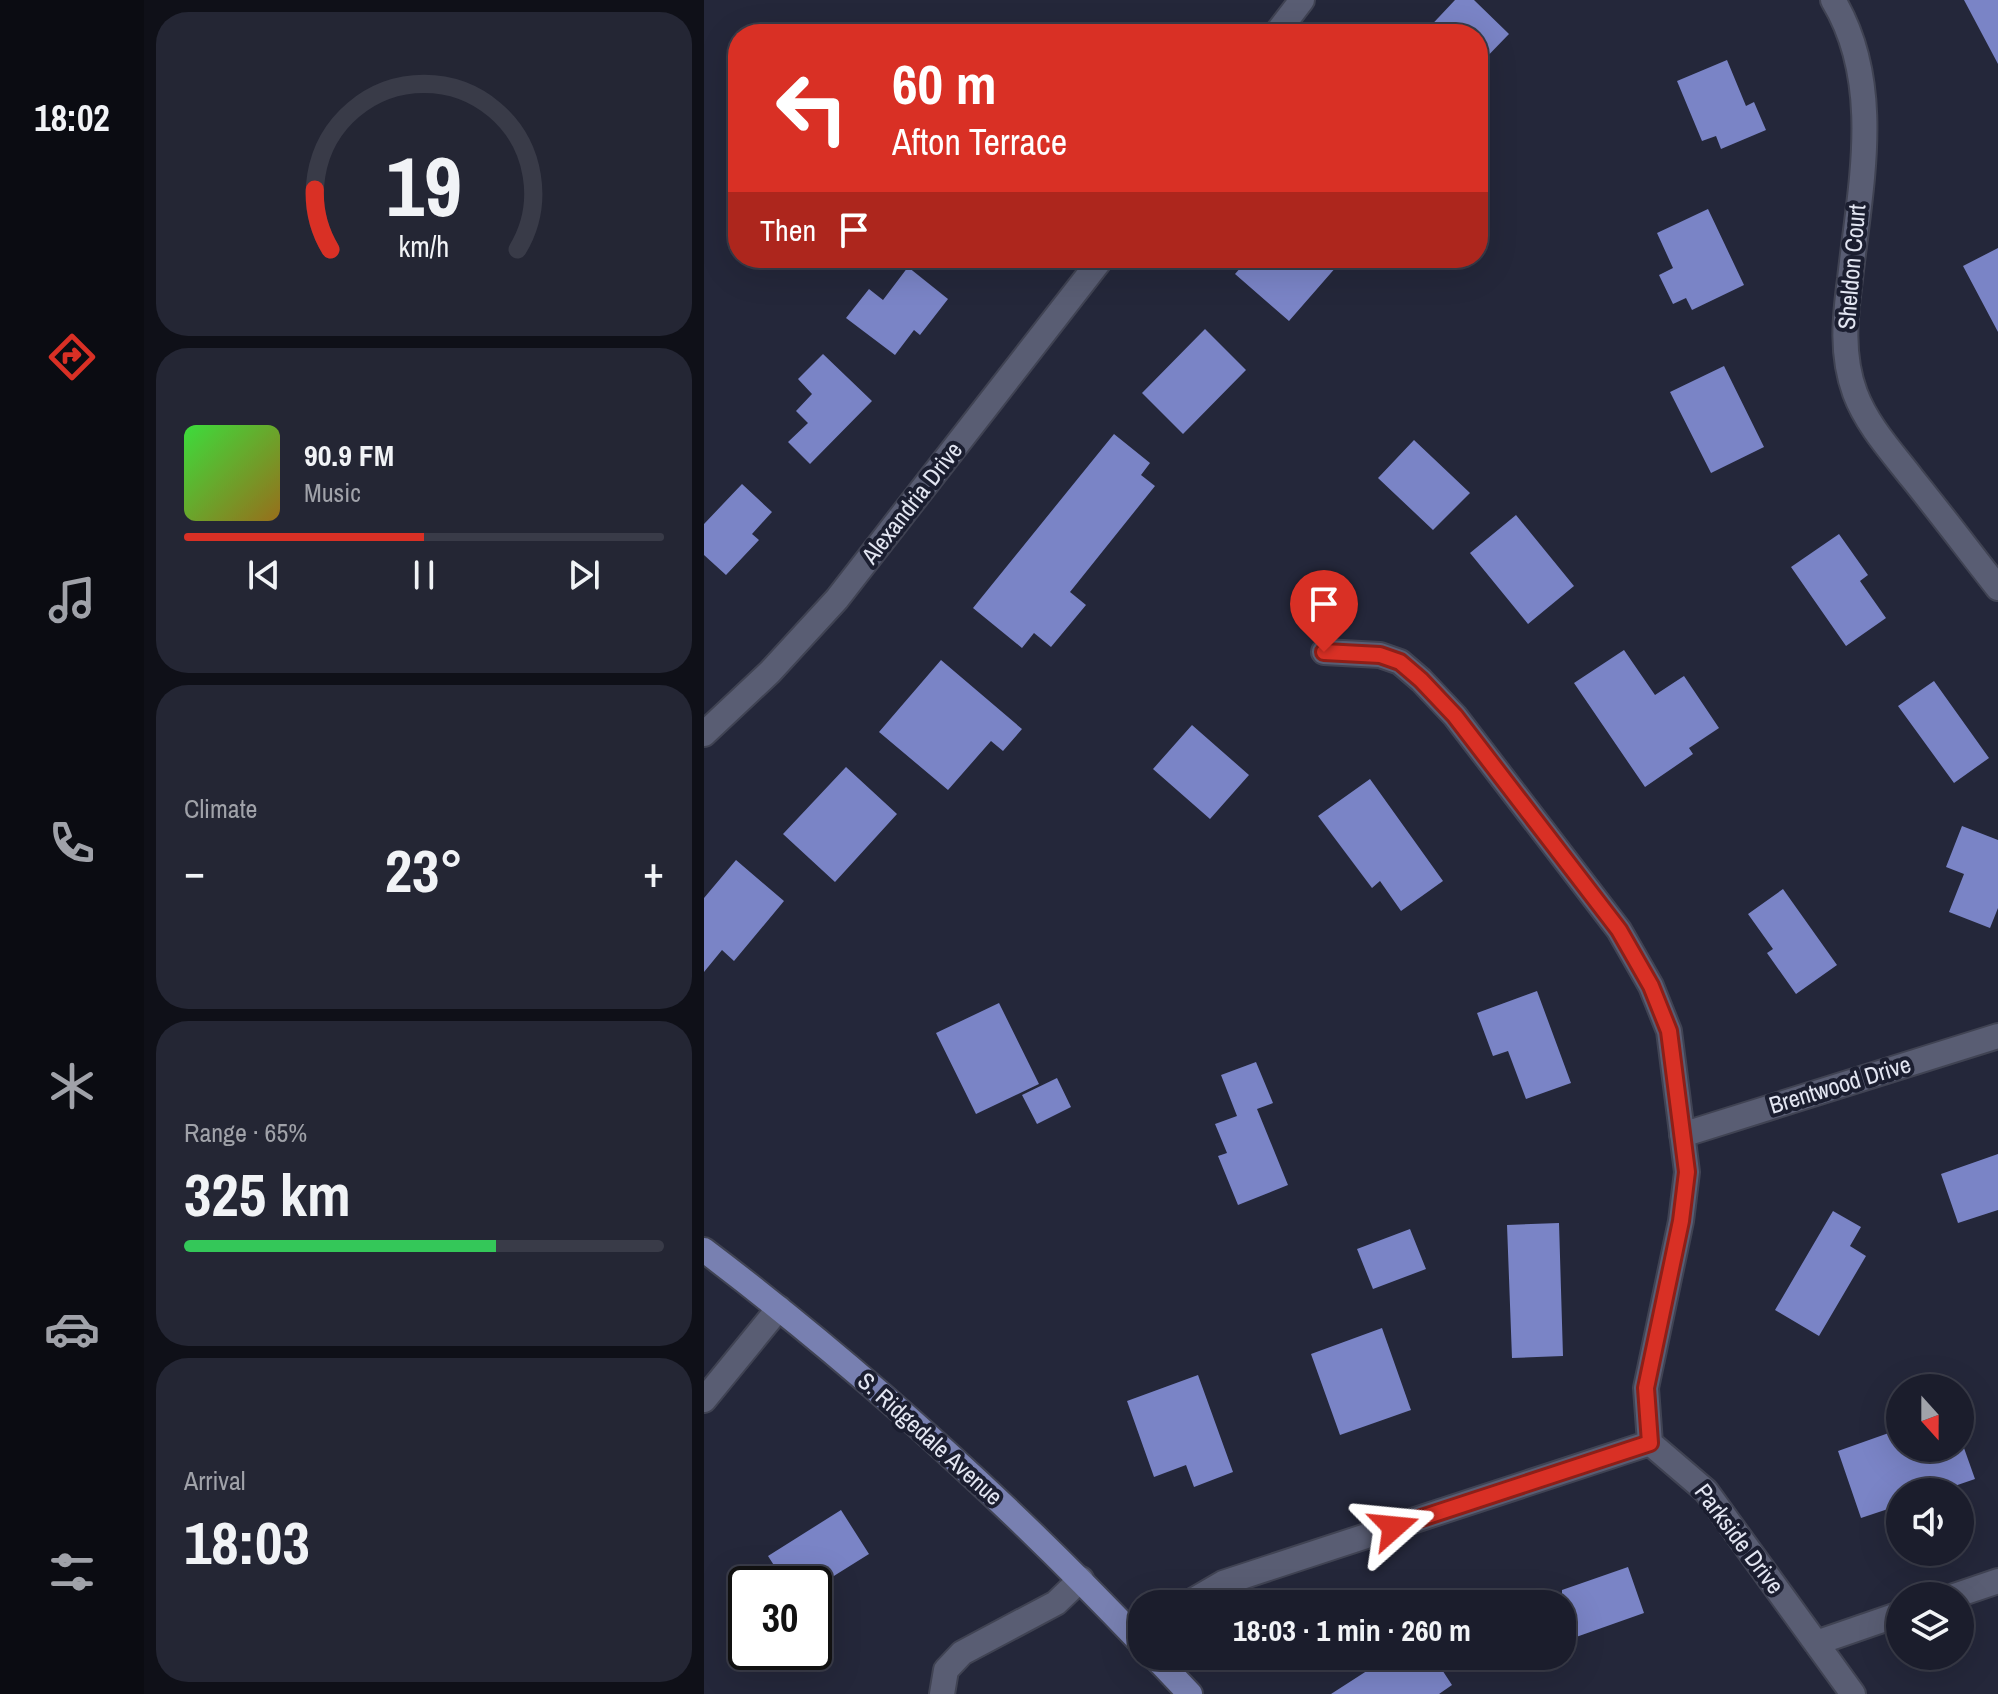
<!DOCTYPE html>
<meta charset="utf-8">
<style>
:root{--surface:#1b1d2c;--page:#242634;--text:#f1f3f6;--muted:#a0a2a9;--line:#393b48;--accent:#d93025}
body{margin:0;font-family:"Archivo Narrow",sans-serif;background:var(--page);color:var(--text);height:100vh;display:flex;flex-direction:column;font-size:30px;white-space:nowrap}
*{box-sizing:border-box;margin:0}
p{font-size:26px;color:var(--muted)}
.icon{flex:none;width:44px;height:44px;fill:none;stroke:currentColor;stroke-width:2;stroke-linecap:round;stroke-linejoin:round}
.map{position:relative;flex:1;overflow:hidden}
.panel{display:flex;flex-direction:column;gap:12px;padding:12px;background:#0f1018;width:560px}
.panel>*{flex:none}
.top-card{position:absolute;left:24px;top:24px;width:760px;height:244px;border-radius:32px;box-shadow:0 8px 32px #0002,0 0 0 2px var(--line);background:#d93025;color:#fff;overflow:hidden}
.needle{width:52px;rotate:159deg}
.fabs{position:absolute;left:1182px;top:1374px;display:grid;gap:16px}
.fabs a{display:grid;place-items:center;width:88px;height:88px;border-radius:50%;background:var(--surface);box-shadow:0 8px 32px #0002,0 0 0 2px var(--line);font-size:40px}
.speed{position:absolute;left:24px;top:1566px;display:flex;gap:16px;font-size:40px;font-weight:700;text-align:center}
.speed>*{display:grid;place-content:center;width:104px;height:104px;border-radius:50%;background:var(--surface);box-shadow:0 8px 32px #0002,0 0 0 2px var(--line);line-height:1}
.speed .limit{border:4px solid #111;border-radius:12px;background:#fff;color:#111}
.pin{position:absolute;display:grid;place-items:center;width:68px;height:68px;color:#fff;margin:-82px -34px;border-radius:50% 50% 50% 0;rotate:-45deg;box-shadow:0 0 8px #0007}
.pin .icon{rotate:45deg}
.me{position:absolute;width:88px;margin:-44px;rotate:72deg;stroke-linejoin:round;filter:drop-shadow(0 0 6px #0008)}
.turn{display:flex;align-items:center;gap:28px;height:168px;padding:0 32px;font-size:36px}
.turn .icon{width:104px;height:104px;stroke-width:2.5}
.turn b{display:block;font-size:56px;line-height:68px}
.then{display:flex;align-items:center;height:76px;padding:0 32px;background:#0003;gap:16px;font-size:30px}
.big{font-size:60px;font-weight:700;line-height:1.1}
.panel .widget{flex:1;display:flex;flex-direction:column;justify-content:center;gap:12px;min-width:0;padding:0 28px;border-radius:32px;background:var(--page)}
.panel .dial{align-items:center;gap:0}
.dial svg{height:208px;overflow:visible;fill:none;stroke:var(--line);stroke-width:7;stroke-linecap:round;text-anchor:middle}
.dial text{fill:var(--text);stroke:none}
.song{display:flex;align-items:center;gap:24px}
.cover{width:96px;height:96px;border-radius:12px;background:linear-gradient(135deg,hsl(120 70% 55%),hsl(40 70% 35%))}
.played{height:8px;border-radius:4px;background:linear-gradient(90deg,var(--accent) 50%,var(--line) 50%)}
.keys{display:flex;justify-content:space-around;direction:ltr}
.heat{display:flex;justify-content:space-between;align-items:center;font-size:44px;direction:ltr}
.charge{height:12px;border-radius:6px;background:linear-gradient(90deg,#34c759 65%,var(--line) 0)}
.trip{position:absolute;left:424px;top:1590px;width:448px;height:80px;border-radius:32px;background:var(--surface);box-shadow:0 8px 32px #0002,0 0 0 2px var(--line);font-weight:700;line-height:80px;text-align:center}
main{display:flex;flex:1;min-height:0}
.tab-bar{display:flex;flex-direction:column;width:144px;justify-content:space-around;align-items:center;background:#0b0c12;color:var(--muted)}
.tab-bar .icon{width:56px;height:56px}
.tab-bar .on{color:var(--accent)}
.tab-bar b{font-size:36px;color:var(--text)}
.map>svg:first-child{display:block}
.building{fill:#7a84c6}
.lines{fill:none;stroke-linecap:round;stroke-linejoin:round}
.minor-casing{stroke:#404353;stroke-width:28}
.major-casing{stroke:#404353;stroke-width:28}
.minor{stroke:#595d73;stroke-width:24}
.major{stroke:#7880b1;stroke-width:24}
.route-casing{stroke:#8d1f18;stroke-width:20}
.route{stroke:#d93025;stroke-width:14}
.labels{text-anchor:middle;stroke-width:8;stroke-linejoin:round;paint-order:stroke}
.street-label{font-size:24px;fill:#e3e6f2;stroke:#1b1e30}
</style>
<main>
<nav class="tab-bar">
<b>18:02</b>
<svg class="icon on" aria-label="directions" viewBox="0 0 24 24"><path d="M12 3l9 9-9 9-9-9zM9 14v-3h6M13 9l2 2-2 2"/></svg>
<svg class="icon" aria-label="music" viewBox="0 0 24 24"><path d="M9 18V5l10-2v13"/><circle cx="6" cy="18" r="3"/><circle cx="16" cy="16" r="3"/></svg>
<svg class="icon" aria-label="phone" viewBox="0 0 24 24"><path d="M5 4h4l2 5-3 2q2 4 5 5l2-3 5 2v4C11 20 4 13 5 4z"/></svg>
<svg class="icon" aria-label="climate" viewBox="0 0 24 24"><path d="M12 3v18M4 7l16 10M4 17L20 7"/></svg>
<svg class="icon" aria-label="car" viewBox="0 0 24 24"><path d="M5 17H2v-5l4-1 3-4h7l3 4 3 1v5h-3M9 17h6M6 11h13"/><circle cx="7" cy="17" r="2"/><circle cx="17" cy="17" r="2"/></svg>
<svg class="icon" aria-label="filters" viewBox="0 0 24 24"><path d="M4 7h16M4 17h16"/><circle cx="9" cy="7" r="2"/><circle cx="15" cy="17" r="2"/></svg>
</nav>
<section class="panel">
<div class="widget dial"><svg viewBox="0 0 100 80">
<path d="M14 69A42 42 0 1 1 86 69"/>
<path d="M14 69A42 42 0 0 1 8 46" stroke="#d93025"/>
<text x="50" y="56" font-size="32" font-weight="700">19</text>
<text x="50" y="72" font-size="11">km/h</text>
</svg></div>
<div class="widget">
<div class="song"><i class="cover"></i><div><b>90.9 FM</b><p>Music</p></div></div>
<div class="played"></div>
<div class="keys"><svg class="icon" aria-label="previous" viewBox="0 0 24 24"><path d="M18 5L8 12l10 7zM5 5v14"/></svg><svg class="icon" aria-label="pause" viewBox="0 0 24 24"><path d="M8 5v14M16 5v14"/></svg><svg class="icon" aria-label="next" viewBox="0 0 24 24"><path d="M6 5l10 7-10 7zM19 5v14"/></svg></div>
</div>
<div class="widget"><p>Climate</p>
<div class="heat"><a>−</a><b class="big">23°</b><a>+</a></div>
</div>
<div class="widget"><p>Range · 65%</p><b class="big">325 km</b><div class="charge"></div></div>
<div class="widget"><p>Arrival</p><b class="big">18:03</b></div>
</section>
<div class="map">
<svg width="1294" height="1694" viewBox="0 0 1294 1694">
<rect width="100%" height="100%" fill="#24273a"/>
<!-- building -->
<path class="building" d="M751,0H770L805,34L774,66V34H719Z
M1260,0H1294V64Z
M1023,60L1042,106L1050,102L1062,130L1017,149L1012,136L998,141L973,81Z
M1004,209L1040,285L988,310L982,298L969,304L955,275L969,268L953,233Z
M1294,248V332L1259,266Z
M545,258H640L585,321L531,274Z
M204,267L244,299L216,335L210,330L191,355L142,318L165,289L179,300Z
M501,329L542,370L479,434L438,393Z
M119,354L168,401L106,464L84,442L104,423L92,411L108,394L94,379Z
M1020,366L1060,447L1007,473L966,392Z
M410,434L446,463L437,475L451,486L366,592L382,605L347,647L330,633L318,648L269,608Z
M710,440L766,493L729,530L674,478Z
M38,484L68,512L48,534L55,540L22,575L0,555V524Z
M812,515L870,586L824,624L766,553Z
M1135,534L1164,575L1156,581L1182,618L1142,646L1087,567Z
M920,650L951,695L980,676L1015,728L985,748L989,754L941,787L870,683Z
M237,660L318,729L299,751L287,741L244,790L175,732Z
M1230,681L1285,758L1250,783L1194,706Z
M488,725L545,775L506,819L449,769Z
M142,767L193,814L131,882L79,834Z
M666,779L739,881L697,911L676,881L668,888L614,816Z
M1258,826L1294,840V908L1286,928L1245,912L1260,874L1242,867Z
M32,860L80,901L30,961L18,950L0,972V898Z
M1079,889L1133,965L1092,994L1063,953L1069,949L1044,914Z
M833,991L867,1083L822,1099L804,1051L789,1056L773,1013Z
M295,1003L335,1084L272,1114L232,1033Z
M552,1062L569,1103L553,1109L584,1185L534,1205L514,1156L523,1153L511,1124L533,1116L517,1075Z
M353,1078L367,1107L333,1124L318,1095Z
M1294,1154V1210L1254,1223L1237,1174Z
M1129,1211L1157,1227L1146,1246L1162,1256L1115,1336L1071,1310Z
M855,1223L859,1356L808,1358L803,1225Z
M706,1229L722,1269L669,1289L653,1249Z
M678,1328L707,1410L636,1435L607,1354Z
M494,1375L529,1472L490,1487L482,1465L450,1477L423,1401Z
M1196,1429V1448H1260L1271,1479L1233,1492H1196V1505L1157,1518L1134,1451Z
M137,1510L165,1554L117,1584H82L64,1556Z
M924,1567L940,1613L858,1642V1590Z
M686,1656H729L748,1685L735,1694H627Z"/>
<g class="lines">
<!-- minor casing -->
<g class="minor-casing">
<path id="minor" d="M1129,0C1180,84 1156,187 1146,279C1141,317 1137,355 1151,393C1163,425 1187,451 1208,478C1237,514 1265,551 1294,588
M572,34L598,0
M620,652L676,655L696,662L717,680L751,716L915,930L947,986L965,1031L983,1172L977,1221L942,1388L946,1443
M0,734L66,672L133,599L398,258
M978,1135L1294,1036
M0,1400L75,1308
M1250,1596L1294,1581
M483,1604L519,1583L946,1443L1002,1491L1149,1694
M1112,1643L1196,1614
M238,1694L242,1670L258,1653L352,1603L377,1579"/>
</g>
<!-- major casing -->
<g class="major-casing">
<path id="major" d="M0,1250C157,1369 302,1501 438,1644
M450,1656L486,1694"/>
</g>
<!-- minor -->
<use href="#minor" class="minor"/>
<!-- major -->
<use href="#major" class="major"/>
</g>
<g class="lines">
<!-- route casing -->
<g class="route-casing">
<path id="route" d="M620,652L676,655L696,662L717,680L751,716L915,930L947,986L965,1031L983,1172L977,1221L942,1388L946,1443L690,1527"/>
</g>
<!-- route -->
<use href="#route" class="route"/>
</g>
<g class="labels">
<!-- street labels -->
<g class="street-label">
<text transform="translate(1148 267) rotate(-85)" y="8">Sheldon Court</text>
<text transform="translate(208 503) rotate(-52)" y="8">Alexandria Drive</text>
<text transform="translate(1136 1085) rotate(-17)" y="8">Brentwood Drive</text>
<text transform="translate(226 1439) rotate(42)" y="8">S. Ridgedale Avenue</text>
<text transform="translate(1035 1539) rotate(53)" y="8">Parkside Drive</text>
</g>
</g>
</svg>
<div class="fabs">
<a><svg class="needle" viewBox="-14 -14 28 28"><path d="M0-13l5 13h-10z" fill="#e53935"/><path d="M0 13l5-13h-10z" fill="#a0a2a9"/></svg></a>
<a><svg class="icon" aria-label="sound" viewBox="0 0 24 24"><path d="M4 9h4l5-4v14l-5-4H4zM17 9q2 3 0 6"/></svg></a>
<a><svg class="icon" aria-label="layers" viewBox="0 0 24 24"><path d="M12 4l9 5-9 5-9-5zM3 14l9 5 9-5"/></svg></a>
</div>
<div class="speed"><div class="limit">30</div></div>
<div class="pin" style="left:620px;top:652px;background:#d93025"><svg class="icon" aria-label="arrive" viewBox="0 0 24 24"><path d="M6 21V4h12l-3 4 3 4H6"/></svg></div>
<svg class="me" style="left:690px;top:1527px" viewBox="-20 -20 40 40"><path d="M0-17L14 15 0 8-14 15z" fill="#d93025" stroke="#fff" stroke-width="4"/></svg>
<div class="trip">18:03 · 1 min · 260 m</div>
<div class="top-card">
<div class="turn"><svg class="icon" aria-label="left" viewBox="0 0 24 24"><path d="M17 20v-9H6M10 6l-5 5 5 5"/></svg><div><b>60 m</b>Afton Terrace</div></div>
<div class="then">Then<svg class="icon" aria-label="arrive" viewBox="0 0 24 24"><path d="M6 21V4h12l-3 4 3 4H6"/></svg></div>
</div>
</div>
</main>
